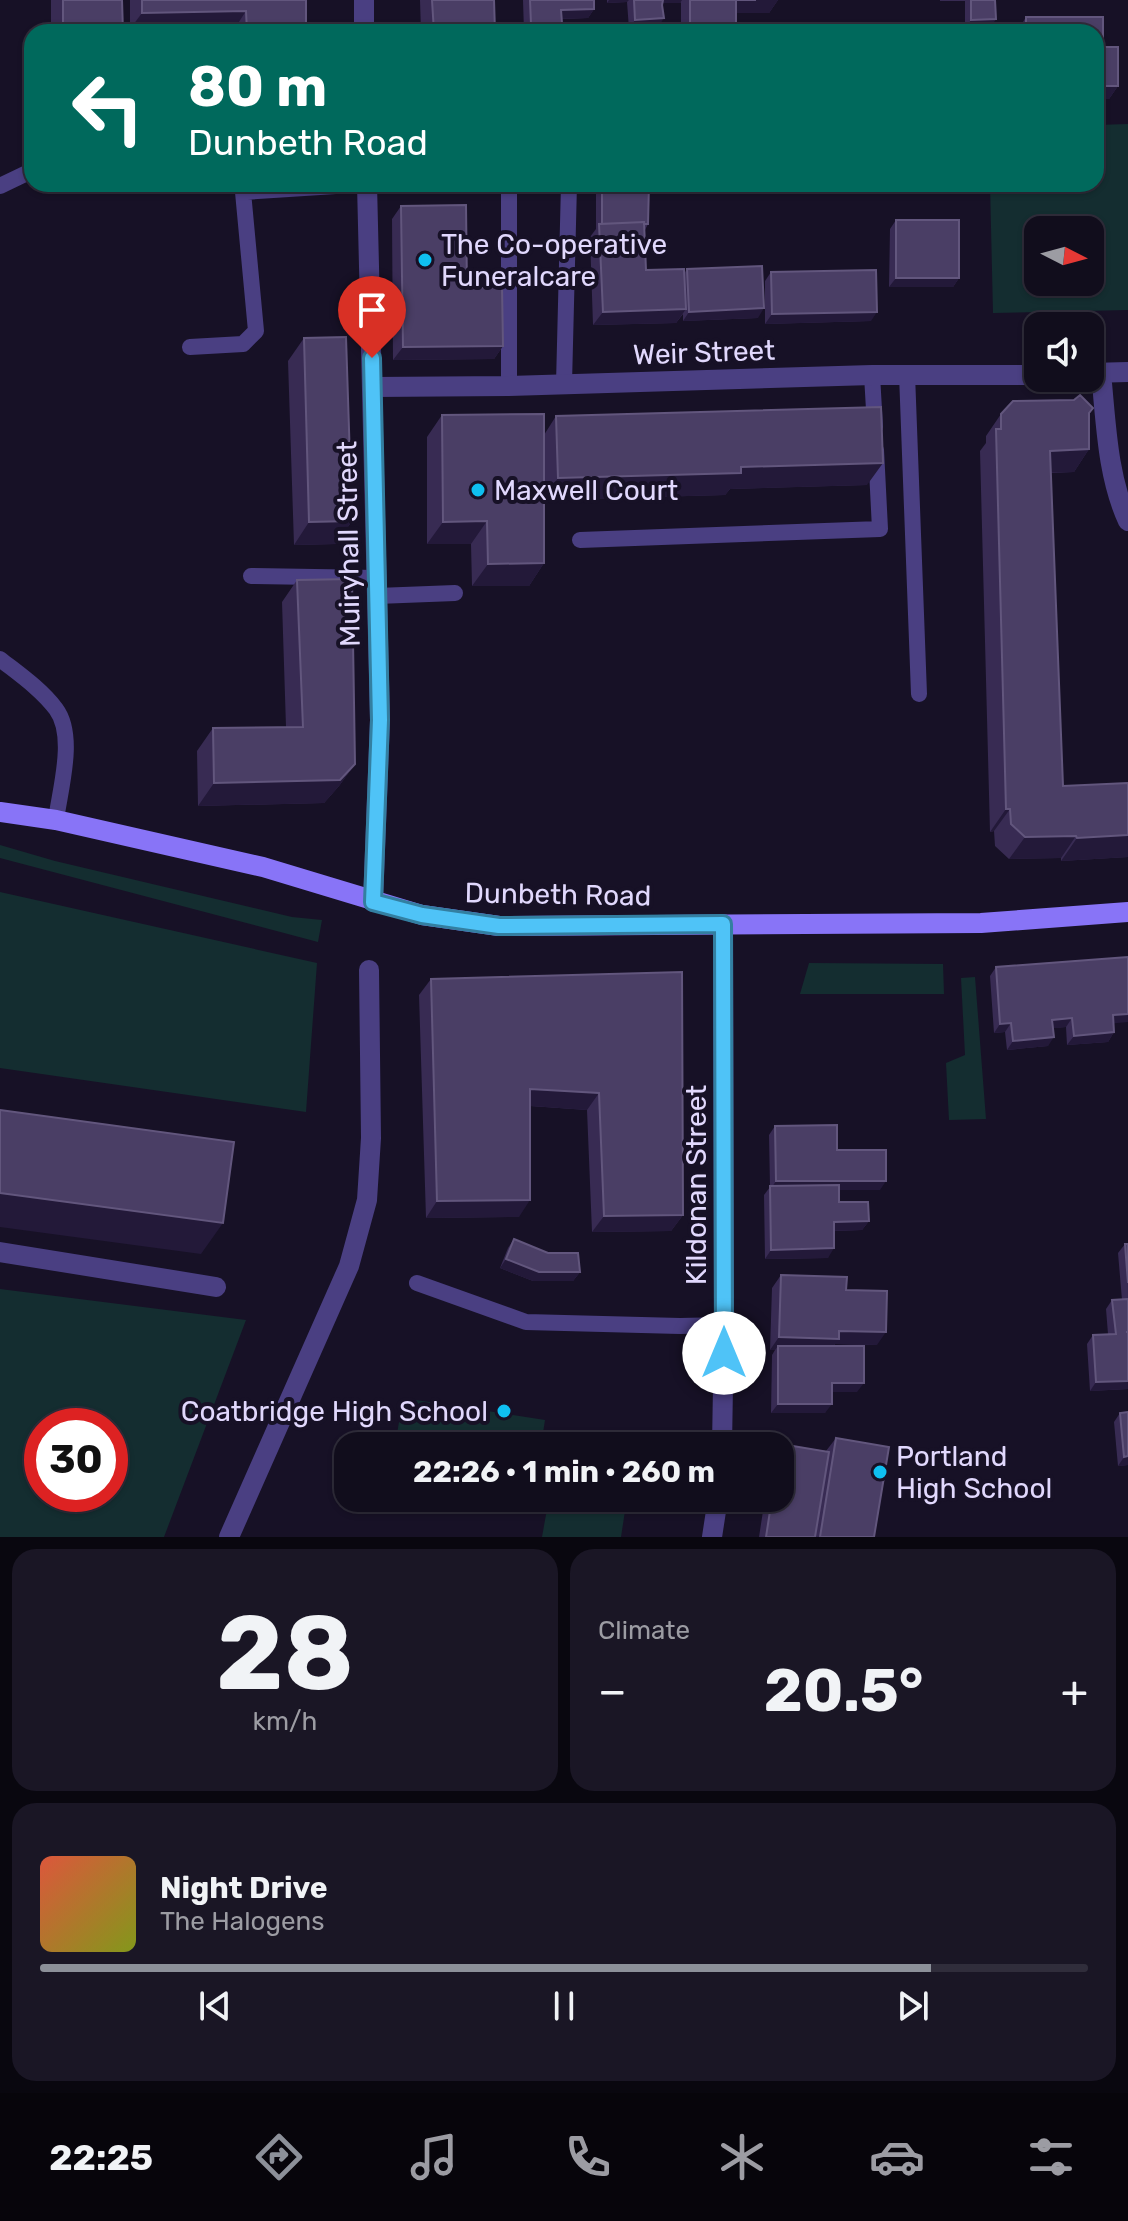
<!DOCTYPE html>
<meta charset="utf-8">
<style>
:root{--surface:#110d1c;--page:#1a1625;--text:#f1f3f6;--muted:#9c9ca3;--line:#302d3b;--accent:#8c9099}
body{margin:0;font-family:Rubik,sans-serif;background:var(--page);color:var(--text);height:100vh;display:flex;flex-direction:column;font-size:30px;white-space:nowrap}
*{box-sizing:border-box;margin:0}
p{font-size:26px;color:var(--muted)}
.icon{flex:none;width:44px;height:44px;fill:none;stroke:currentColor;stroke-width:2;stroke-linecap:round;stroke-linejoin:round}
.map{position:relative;height:1537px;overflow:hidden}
.side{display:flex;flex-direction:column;gap:12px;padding:12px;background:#09070f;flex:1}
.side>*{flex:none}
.top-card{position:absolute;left:24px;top:24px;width:1080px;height:168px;border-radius:24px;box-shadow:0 2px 6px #0004,0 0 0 2px var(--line);background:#00695c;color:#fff;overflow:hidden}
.needle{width:52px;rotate:96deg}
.buttons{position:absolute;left:1024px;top:216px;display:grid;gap:16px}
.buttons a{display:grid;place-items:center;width:80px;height:80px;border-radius:16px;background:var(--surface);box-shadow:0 2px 6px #0004,0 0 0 2px var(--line);font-size:40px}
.speed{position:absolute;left:24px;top:1408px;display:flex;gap:16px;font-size:40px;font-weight:700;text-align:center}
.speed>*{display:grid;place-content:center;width:104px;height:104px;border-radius:50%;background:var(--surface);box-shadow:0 2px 6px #0004,0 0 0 2px var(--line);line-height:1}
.speed .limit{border:12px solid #d22;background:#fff;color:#111}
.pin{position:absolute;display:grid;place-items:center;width:68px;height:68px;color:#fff;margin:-82px -34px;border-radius:50% 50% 50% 0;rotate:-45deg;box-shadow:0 0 8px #0007}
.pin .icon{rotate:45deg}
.me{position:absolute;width:88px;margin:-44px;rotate:0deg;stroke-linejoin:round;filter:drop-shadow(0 0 6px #0008)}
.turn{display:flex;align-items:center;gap:28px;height:168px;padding:0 32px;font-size:36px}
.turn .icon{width:104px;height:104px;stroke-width:2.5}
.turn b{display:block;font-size:56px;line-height:68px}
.big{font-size:60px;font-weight:700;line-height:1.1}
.side .widget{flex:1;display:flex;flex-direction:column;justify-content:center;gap:12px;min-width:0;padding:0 28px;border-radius:24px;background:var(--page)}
.side .dial{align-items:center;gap:0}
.dial b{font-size:104px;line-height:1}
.song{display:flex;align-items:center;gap:24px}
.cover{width:96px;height:96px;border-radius:12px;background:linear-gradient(135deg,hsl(10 70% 55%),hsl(70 70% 35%))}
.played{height:8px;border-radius:4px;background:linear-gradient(90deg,var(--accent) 85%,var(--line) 85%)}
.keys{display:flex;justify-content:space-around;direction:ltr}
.heat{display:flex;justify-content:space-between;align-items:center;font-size:44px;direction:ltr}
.side .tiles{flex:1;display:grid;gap:12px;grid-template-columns:1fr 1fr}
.widget:last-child{grid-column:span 2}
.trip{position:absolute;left:334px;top:1432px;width:460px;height:80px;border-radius:24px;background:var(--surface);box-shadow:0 2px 6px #0004,0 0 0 2px var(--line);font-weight:700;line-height:80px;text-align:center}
.tabs{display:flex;height:128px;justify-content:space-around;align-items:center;background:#07050b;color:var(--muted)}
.tabs .icon{width:56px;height:56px}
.tabs .current{color:var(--accent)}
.tabs b{font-size:36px;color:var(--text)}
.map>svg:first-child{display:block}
.green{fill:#142d30;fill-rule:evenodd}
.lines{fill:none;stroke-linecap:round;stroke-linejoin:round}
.lane{stroke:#4a3f82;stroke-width:16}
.street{stroke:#4a3f82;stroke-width:20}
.secondary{stroke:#8874f7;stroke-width:20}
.wall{fill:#382b53}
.shaded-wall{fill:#231939}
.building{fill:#4a3e65;stroke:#62567d;stroke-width:2}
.route-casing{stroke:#337fa1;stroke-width:20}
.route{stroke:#4fc3f7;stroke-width:14}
.poi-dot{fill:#0fbff1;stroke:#171126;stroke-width:3}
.labels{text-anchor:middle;stroke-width:8;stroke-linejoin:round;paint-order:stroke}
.poi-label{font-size:28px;fill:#e1d8fd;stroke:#171126;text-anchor:start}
.street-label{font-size:28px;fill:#e1d8fd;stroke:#171126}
</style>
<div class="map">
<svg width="1128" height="1537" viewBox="0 0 1128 1537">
<rect width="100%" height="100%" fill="#171126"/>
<!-- green -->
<path class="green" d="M1128,124V310L993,313L990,184H1096V125ZM1090,230V282H1038V230Z
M0,845L55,861L292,917L322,920L318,942L0,858Z
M0,892L317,963L306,1112L0,1068Z
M809,963L943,964L944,994H800Z
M975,977L986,1119L949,1120L946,1063L965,1055L961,978Z
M0,1289L246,1320L164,1537H0ZM110,1426V1494H42V1426Z
M403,1398L545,1420L541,1446H395Z
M549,1498H627L621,1537H542Z"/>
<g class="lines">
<!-- lane -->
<path class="lane" d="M239,185L243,192L367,184
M0,186L27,173H32
M190,347L243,344L256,331L243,192
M907,374L919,694
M872,375L875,427
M564,384L569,184
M509,386V185
M580,540L880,529L876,450
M251,576L376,578
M377,596L455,593
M0,659C19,674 41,689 56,709C76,736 60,789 56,820
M417,1283L526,1322L680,1326L724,1325"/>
<!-- street -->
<path class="street" d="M364,0V32
M367,184L380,720L373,902
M1090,373L1128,372
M1101,373C1106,421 1107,476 1128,521
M373,387L509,386L872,375H1038
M0,1252L216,1287
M722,1446L724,1325L723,924
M229,1537L349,1266L367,1200L371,1138L369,970
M712,1537L718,1498"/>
<!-- secondary -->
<path class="secondary" d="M0,812L56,820L263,867L422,915L499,926L981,923L1128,912"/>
</g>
<!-- wall -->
<path class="wall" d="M51,0H122L123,32H51Z
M130,0H306V32H235V28L130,29Z
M420,0H494L495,32H421Z
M523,0H594V9L588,18L562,19L556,32H524Z
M607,0H778L769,13H736L730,32H681V2L680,3H663L658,27L629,29L627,2L607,3Z
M940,0H1009H995L996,19L989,28L965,29V1H940Z
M1026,17H1103V47H1118V86L1109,99H1096V32H1017Z
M596,184H649L648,224L645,230L646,270L684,274L687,269L758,318L683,321V314L676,323L593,325L590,237L596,229Z
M401,206L467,288L503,346L494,359L393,360L392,219Z
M896,220L959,278L953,287H889L890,229Z
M771,272L871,321L765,324V281Z
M304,338L352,521L336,544L294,545L288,361Z
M1093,408L1089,415V449L1074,472L1051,473L1063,786L1128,783V857L1061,861V858L1009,859L995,846L994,831L990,832L980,451L986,443V436L1001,414Z
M442,415L544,435L556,416L867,485L730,489L725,495L544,500V563L529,586H472L471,544H427V437Z
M297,580L355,764L339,786L324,803L198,806L197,751L213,728L286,727L282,602Z
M996,967L1114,1023V1032L1108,1042L1067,1045L1066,1027L1053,1028L1048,1046L1007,1050L1005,1032L994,1033L990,976Z
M682,972L683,1215L671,1231L592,1232L587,1110L530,1106L519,1217L426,1218L419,995L431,979Z
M775,1126L837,1150L880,1190H839V1202L869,1221L862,1230L834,1231L828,1258L765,1259L764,1195L770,1187L769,1135Z
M514,1239L580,1272L573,1281H533L500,1268L508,1248Z
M1125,1244H1128V1389L1090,1391L1087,1344L1093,1335L1108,1334L1106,1309L1112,1300H1122L1118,1253Z
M781,1275L846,1290L877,1345L835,1344L834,1346L857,1392H832L825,1413H771L772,1355L775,1350H770L772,1288Z
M1128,1412V1465L1118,1466L1114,1422L1120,1413Z
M836,1438L874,1537H759L765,1498H780V1446L781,1444L826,1451Z"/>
<!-- shaded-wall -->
<path class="shaded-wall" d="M609,0H629L627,2L607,3Z
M660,0H682L680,3H658Z
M736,0H778L769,13H727Z
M594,9L588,18L555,19L561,10Z
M246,11L235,28L130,29L142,13Z
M664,18L658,27L629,29L635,20Z
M996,19L989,28L965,29L971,20Z
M562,23L556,32H525L531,24Z
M690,24H736L730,32H685Z
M1096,86H1118L1109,99H1096Z
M896,278H959L953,287H889Z
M764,308L758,318L683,321L689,312Z
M686,309L676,323L593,325L603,312Z
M877,312L871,321L765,324L772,314Z
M503,346L494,359L393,360L403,347Z
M1089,449L1074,472L1034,473L1050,451Z
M883,463L867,485L730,489L725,495L542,500L558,478L741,467Z
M352,521L336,544L294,545L309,522Z
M487,521L471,544H427L443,522Z
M544,563L529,586H472L488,564Z
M355,764L339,786L324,803L198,806L214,783Z
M1006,809H1010L994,831L990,832Z
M1128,835V857L1061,861L1077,838Z
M1076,836L1061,858L1009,859L1025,837Z
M1128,1014V1022L1107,1024L1113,1015Z
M1072,1018L1066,1027L1046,1029L1052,1020Z
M1011,1023L1005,1032L994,1033L1000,1024Z
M1114,1032L1108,1042L1067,1045L1074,1036Z
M1054,1037L1048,1046L1007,1050L1013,1041Z
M530,1089L599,1093L587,1110L518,1105Z
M776,1181H886L880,1190H770Z
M0,1193L223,1223L201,1254L0,1227Z
M530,1200L519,1217L426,1218L437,1201Z
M683,1215L671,1231L592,1232L604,1216Z
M869,1221L862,1230L828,1231L834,1222Z
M834,1248L828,1258L765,1259L771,1250Z
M506,1259L580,1272L573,1281H533L500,1268Z
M839,1331L886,1332L877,1345L835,1344L829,1352L778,1346L775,1350H770L779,1337Z
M1128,1381V1389L1090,1391L1096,1382Z
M832,1383H864L857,1392H825Z
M778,1404H832L825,1413H771Z
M1128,1456V1465L1118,1466L1124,1457Z"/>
<!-- building -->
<path class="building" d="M63,0H122L123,32H63Z
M142,0H306V32H247L246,11L142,13Z
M432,0H494L495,32H434Z
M530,0H594V9L561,10L562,23L531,24Z
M634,0H663L662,5L664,18L635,20Z
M690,0H756H736V24H690Z
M971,0H995L996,19L971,20Z
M1026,17H1103V47H1118V86H1096V32H1026Z
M602,184H649L648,224H644V222L602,224Z
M466,205L467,288L502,287L503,346L403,347L401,206Z
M896,220H959V278H896Z
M644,222L646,270L684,269L686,309L603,312L599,224Z
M762,266L764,308L689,312L687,269Z
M876,270L877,312L772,314L771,272Z
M346,337L352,521L309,522L304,338Z
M1080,395L1093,408L1089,413V449L1050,451L1063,786L1128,783V835L1077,838L1076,836L1025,837L1011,824L1010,809H1006L996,429H1001V414L1013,401L1074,400Z
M881,407L883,463L741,467V473L558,478L556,416Z
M544,414V563L488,564L487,521L443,522L442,415Z
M352,579L355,764L340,780L214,783L213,728L303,727L297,580Z
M1128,957V1014L1113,1015L1114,1032L1074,1036L1072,1018L1052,1020L1054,1037L1013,1041L1011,1023L1000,1024L996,967Z
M682,972L683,1215L604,1216L599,1093L530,1089V1200L437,1201L431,979Z
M0,1110L234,1142L223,1223L0,1193Z
M837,1125V1150H886V1181H776L775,1126Z
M839,1185V1202H868L869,1221L834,1222V1248L771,1250L770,1186Z
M514,1239L548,1253H578L580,1272H539L506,1259Z
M1125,1244H1128V1283Z
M781,1275L847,1277L846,1290L887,1291L886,1332L839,1331V1339L779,1337Z
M1128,1299V1332H1126H1128V1381L1096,1382L1093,1335L1116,1334L1112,1300Z
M778,1346H864V1383H832V1404H778Z
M1128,1412V1456L1124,1457L1120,1413Z
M836,1438L889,1447L874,1537H820Z
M781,1444L829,1452L815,1537H766L772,1498H780Z"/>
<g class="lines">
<!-- route casing -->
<g class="route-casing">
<path id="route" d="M372,358L380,720L373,902L422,915L499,926L723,924L724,1353"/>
</g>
<!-- route -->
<use href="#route" class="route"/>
</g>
<!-- markers -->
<g class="poi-dot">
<circle cx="425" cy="260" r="8"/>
<circle cx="478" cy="490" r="8"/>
<circle cx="504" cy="1411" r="8"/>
<circle cx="880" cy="1472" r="8"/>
</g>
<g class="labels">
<!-- poi labels -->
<g class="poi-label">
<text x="441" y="254">The Co-operative<tspan x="441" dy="32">Funeralcare</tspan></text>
<text x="494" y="500">Maxwell Court</text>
<text x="488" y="1421" text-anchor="end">Coatbridge High School</text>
<text x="896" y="1466">Portland<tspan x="896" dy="32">High School</tspan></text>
</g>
<!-- street labels -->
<g class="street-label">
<text transform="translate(704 352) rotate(-2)" y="10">Weir Street</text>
<text transform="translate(348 544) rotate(-91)" y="10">Muiryhall Street</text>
<text transform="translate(558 894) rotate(1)" y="10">Dunbeth Road</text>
<text transform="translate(696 1185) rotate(-90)" y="10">Kildonan Street</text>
</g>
</g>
</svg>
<div class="buttons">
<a><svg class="needle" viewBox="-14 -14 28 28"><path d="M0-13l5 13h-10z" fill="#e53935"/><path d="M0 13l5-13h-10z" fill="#9c9ca3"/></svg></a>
<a><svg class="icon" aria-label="sound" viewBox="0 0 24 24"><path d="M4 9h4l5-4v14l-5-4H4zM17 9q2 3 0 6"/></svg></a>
</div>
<div class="speed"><div class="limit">30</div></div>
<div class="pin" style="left:372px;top:358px;background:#d93025"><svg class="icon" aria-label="arrive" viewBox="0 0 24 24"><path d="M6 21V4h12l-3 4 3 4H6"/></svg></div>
<svg class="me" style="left:724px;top:1353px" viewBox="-20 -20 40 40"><circle r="19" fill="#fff"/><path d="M0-13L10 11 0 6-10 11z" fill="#4fc3f7"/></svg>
<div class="trip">22:26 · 1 min · 260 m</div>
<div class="top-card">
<div class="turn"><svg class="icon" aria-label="left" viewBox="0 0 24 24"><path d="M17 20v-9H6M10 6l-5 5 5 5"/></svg><div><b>80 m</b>Dunbeth Road</div></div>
</div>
</div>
<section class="side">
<div class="tiles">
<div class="widget dial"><b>28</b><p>km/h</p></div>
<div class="widget"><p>Climate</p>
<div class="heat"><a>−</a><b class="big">20.5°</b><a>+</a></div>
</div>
<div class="widget">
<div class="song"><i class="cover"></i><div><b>Night Drive</b><p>The Halogens</p></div></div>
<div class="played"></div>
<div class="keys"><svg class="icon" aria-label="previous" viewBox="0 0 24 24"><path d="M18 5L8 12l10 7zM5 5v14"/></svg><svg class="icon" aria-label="pause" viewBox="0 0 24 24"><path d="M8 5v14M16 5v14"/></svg><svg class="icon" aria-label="next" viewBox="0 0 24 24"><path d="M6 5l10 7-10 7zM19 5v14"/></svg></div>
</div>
</div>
</section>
<nav class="tabs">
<b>22:25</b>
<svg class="icon current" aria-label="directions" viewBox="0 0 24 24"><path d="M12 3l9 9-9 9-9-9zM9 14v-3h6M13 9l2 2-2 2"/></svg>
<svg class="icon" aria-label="music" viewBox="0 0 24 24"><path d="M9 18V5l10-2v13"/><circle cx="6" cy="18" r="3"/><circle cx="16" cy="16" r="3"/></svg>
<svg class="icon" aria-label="phone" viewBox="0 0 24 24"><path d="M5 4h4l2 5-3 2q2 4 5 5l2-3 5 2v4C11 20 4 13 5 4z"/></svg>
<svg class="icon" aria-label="climate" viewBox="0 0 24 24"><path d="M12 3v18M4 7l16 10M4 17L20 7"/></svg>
<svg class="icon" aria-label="car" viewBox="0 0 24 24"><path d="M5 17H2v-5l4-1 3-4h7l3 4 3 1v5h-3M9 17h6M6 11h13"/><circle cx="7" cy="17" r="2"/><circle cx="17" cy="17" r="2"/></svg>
<svg class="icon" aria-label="filters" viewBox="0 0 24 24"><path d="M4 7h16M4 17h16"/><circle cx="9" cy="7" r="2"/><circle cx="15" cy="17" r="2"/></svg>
</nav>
